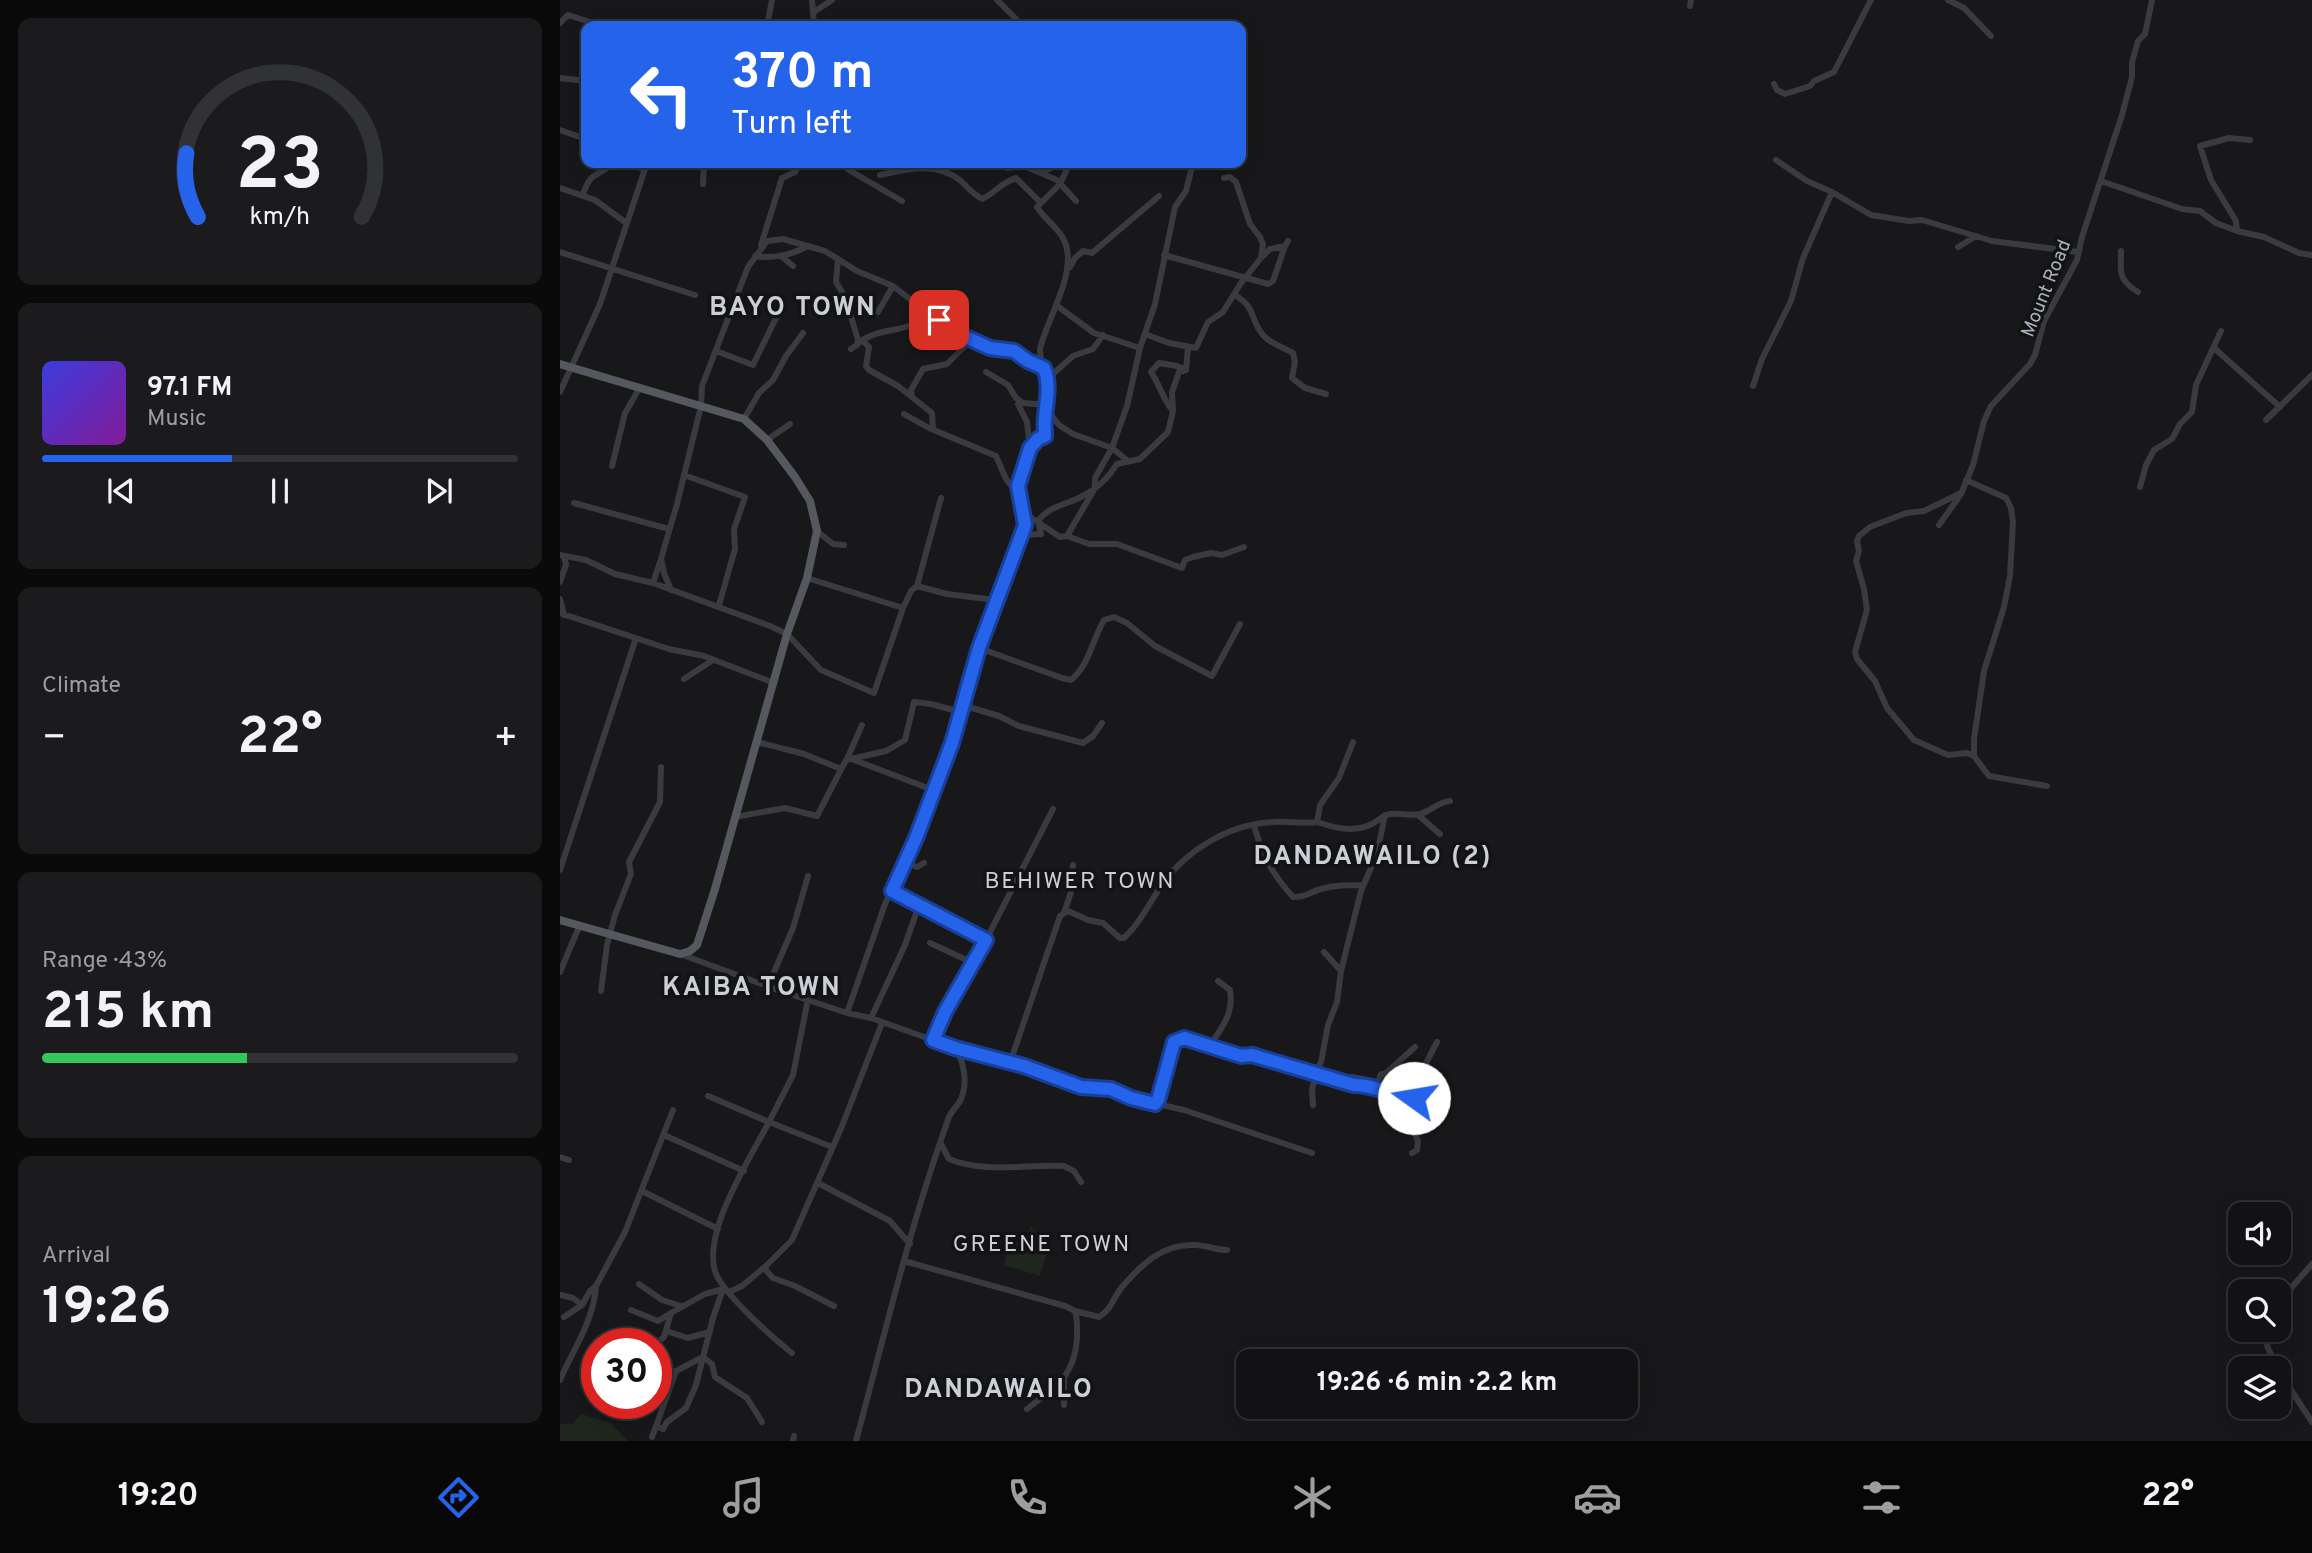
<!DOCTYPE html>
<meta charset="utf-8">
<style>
:root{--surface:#121214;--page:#1b1b1d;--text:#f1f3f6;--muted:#9c9ea0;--line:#313234;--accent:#2563eb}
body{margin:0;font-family:Overpass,sans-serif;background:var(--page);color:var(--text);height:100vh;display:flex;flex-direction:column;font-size:26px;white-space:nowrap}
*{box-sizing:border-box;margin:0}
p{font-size:23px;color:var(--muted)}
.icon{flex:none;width:38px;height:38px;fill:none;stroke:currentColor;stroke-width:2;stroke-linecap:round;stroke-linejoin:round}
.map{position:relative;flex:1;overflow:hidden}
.side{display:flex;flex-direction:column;gap:18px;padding:18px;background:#0a0a0b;width:560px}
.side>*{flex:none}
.hud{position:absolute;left:21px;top:21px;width:665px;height:147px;border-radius:14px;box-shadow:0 4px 18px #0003,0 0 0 2px var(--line);background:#2563eb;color:#fff;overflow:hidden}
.buttons{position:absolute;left:1668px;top:1202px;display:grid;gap:14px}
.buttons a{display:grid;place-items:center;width:63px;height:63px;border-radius:14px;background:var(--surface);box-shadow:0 4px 18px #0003,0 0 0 2px var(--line);font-size:35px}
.speed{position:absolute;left:21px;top:1328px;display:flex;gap:14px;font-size:35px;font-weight:700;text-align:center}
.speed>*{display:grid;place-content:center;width:91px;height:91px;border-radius:50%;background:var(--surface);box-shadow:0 4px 18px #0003,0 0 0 2px var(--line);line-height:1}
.speed .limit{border:10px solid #d22;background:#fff;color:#111}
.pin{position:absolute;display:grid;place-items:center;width:60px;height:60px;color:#fff;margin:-30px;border-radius:14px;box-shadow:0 4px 10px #0006}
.me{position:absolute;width:77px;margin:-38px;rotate:283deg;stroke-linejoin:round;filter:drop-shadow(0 0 5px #0008)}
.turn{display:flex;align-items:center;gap:24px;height:147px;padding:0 35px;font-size:32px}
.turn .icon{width:91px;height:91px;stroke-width:2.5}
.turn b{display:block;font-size:49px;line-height:60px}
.big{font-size:52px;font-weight:700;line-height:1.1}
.side .card{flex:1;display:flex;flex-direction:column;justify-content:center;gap:10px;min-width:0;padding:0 24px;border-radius:14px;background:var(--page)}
.side .dial{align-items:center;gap:0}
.dial svg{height:182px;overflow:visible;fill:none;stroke:var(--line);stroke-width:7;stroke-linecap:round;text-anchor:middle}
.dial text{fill:var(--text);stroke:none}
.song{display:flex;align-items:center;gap:21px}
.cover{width:84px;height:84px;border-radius:10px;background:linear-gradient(135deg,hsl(240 70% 55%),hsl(290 70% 35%))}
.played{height:7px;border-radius:4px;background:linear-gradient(90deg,var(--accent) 40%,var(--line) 40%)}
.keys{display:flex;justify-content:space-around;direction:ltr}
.heat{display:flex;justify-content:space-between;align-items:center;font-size:38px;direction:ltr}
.charge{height:10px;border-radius:5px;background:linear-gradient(90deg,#34c759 43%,var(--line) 0)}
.trip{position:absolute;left:676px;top:1349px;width:402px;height:70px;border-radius:14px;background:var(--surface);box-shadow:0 4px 18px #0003,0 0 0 2px var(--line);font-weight:700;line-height:70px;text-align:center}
.dock{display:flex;height:112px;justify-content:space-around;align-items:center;background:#070708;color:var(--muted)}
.dock .icon{width:49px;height:49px}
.dock .current{color:var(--accent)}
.dock b{font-size:32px;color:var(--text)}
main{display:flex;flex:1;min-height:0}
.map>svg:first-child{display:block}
.green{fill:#1e261e}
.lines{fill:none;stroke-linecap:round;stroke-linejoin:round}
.minor{stroke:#393b40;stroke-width:6}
.major{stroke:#55585f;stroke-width:8}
.route-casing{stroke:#184099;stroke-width:18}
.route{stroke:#2563eb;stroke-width:12}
.labels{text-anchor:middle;stroke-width:7;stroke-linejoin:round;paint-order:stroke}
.street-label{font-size:19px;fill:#aab1bb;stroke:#131315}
.quarter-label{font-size:23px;letter-spacing:2px;fill:#cbcfd6;stroke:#131315}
.district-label{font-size:26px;font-weight:bold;letter-spacing:2px;fill:#cbcfd6;stroke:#131315}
</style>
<main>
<section class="side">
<div class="card dial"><svg viewBox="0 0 100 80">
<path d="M14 69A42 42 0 1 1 86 69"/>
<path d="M14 69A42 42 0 0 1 9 41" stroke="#2563eb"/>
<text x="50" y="56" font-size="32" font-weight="700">23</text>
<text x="50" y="72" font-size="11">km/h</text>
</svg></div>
<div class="card">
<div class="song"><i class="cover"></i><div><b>97.1 FM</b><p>Music</p></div></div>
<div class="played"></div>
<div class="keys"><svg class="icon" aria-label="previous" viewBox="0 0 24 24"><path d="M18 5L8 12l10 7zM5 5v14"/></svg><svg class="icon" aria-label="pause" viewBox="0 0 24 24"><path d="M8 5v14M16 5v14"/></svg><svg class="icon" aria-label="next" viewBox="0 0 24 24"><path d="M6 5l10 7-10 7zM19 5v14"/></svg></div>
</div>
<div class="card"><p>Climate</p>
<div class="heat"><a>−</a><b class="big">22°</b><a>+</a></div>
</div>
<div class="card"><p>Range · 43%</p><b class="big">215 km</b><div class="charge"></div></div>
<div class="card"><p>Arrival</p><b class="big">19:26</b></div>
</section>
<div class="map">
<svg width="1752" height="1441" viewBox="0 0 1752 1441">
<rect width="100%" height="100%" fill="#18181a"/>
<!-- green -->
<path class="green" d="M470,1226L489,1245L480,1276L444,1265L450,1242L464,1245Z
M21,1414L51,1423L68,1441H0V1424H12Z"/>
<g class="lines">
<!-- minor -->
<path class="minor" d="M252,0L254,26
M437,0L463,26
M1388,0L1404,8L1431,36
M1130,6L1131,0
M254,12L272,0
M0,23L8,15L39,25
M207,26L212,0
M0,78L26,81
M1214,84L1217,90L1225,94L1250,86L1254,81L1274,72L1311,0
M0,130L26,139
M1216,160L1247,181L1272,192L1311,215L1349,221L1362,220L1432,241L1518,252
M95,163H104
M280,163L289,170L342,201
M438,163L447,168L463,166
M457,163L497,180L516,201
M481,172L504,163
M320,175C347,169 377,161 401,181C408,188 413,194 422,199C435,193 442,182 456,178L481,203
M664,178L670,177L676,182L690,224L700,237L703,244L701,258
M1541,181L1622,209L1640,211L1656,223L1677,231L1704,237L1739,253L1752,255
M143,184L144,163
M0,188L35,200L65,222
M23,194C33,167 37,180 52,163L70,165L85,169
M1677,231L1676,221L1651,180L1640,146L1669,138L1690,140
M201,245L222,178L235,172L240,163
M1398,247L1416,236
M1561,251C1561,272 1557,279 1578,292
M0,252L135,295
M604,255L708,284L713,281L725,246
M195,256C212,259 231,255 246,247
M221,256L233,266
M278,259L276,282L285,297L298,340L297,345L291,349
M510,267L515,258L523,251L532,253L599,196
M675,295C698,309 689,320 704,336C711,344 723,347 733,353L735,362L732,378L745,388L766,394
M496,305L534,333L580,348
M318,312L333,286
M585,334L609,343L636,348L648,322L663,312L681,283L701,258L710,249L725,246L728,241
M302,340L309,347L306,366L309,370L338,386L372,413L373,429
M299,343C315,330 331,332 349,326C360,323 366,319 378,320
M1654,348L1720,407
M156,351L193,365L217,316
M426,372L448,385L456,398L463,403L487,405L492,416L499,425L513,434L552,448L568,461
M486,380L513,356L533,349L543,335
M1193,386L1202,359L1231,301L1243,258L1272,192
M0,392L40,304L87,163
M352,396L351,390L363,369L387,364L411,340
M460,401L458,404L467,422L470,448
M613,411C603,400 600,385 591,372L599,363L617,366L626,370
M344,414L369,428L436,456L446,479L459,495
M184,419L199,393L213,380L226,356L243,333
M1706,420L1752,375
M207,440L230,424
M52,466L65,413L79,389
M124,475L185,497L174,529L175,549L159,605
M1406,480L1446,498L1451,508L1453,522L1450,576L1444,607L1424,671L1414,739V756
M1580,487L1586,465L1594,450L1612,439L1620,424L1632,412L1636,385L1661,331
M1399,494L1364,511L1346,513L1310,527L1299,536L1297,541L1299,551L1296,561L1304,589L1307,610L1295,652L1297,659L1315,681L1327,708L1354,740L1388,755L1407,753L1414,756L1429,776L1487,786
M14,503L109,529
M461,511L500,537L507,536L535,488V478L552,448L567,406L580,348L595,304L615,207L626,191L633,163
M1379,525L1401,494L1413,465L1424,421L1431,406L1470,364L1475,355L1484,321L1517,260L1522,237L1562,115L1572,77V62L1578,41L1585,34L1592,0
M257,531L273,544L284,545
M462,535L481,534L478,521C489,506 505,505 521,497C537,489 548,479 557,464L580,459L608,432L613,411L612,392L619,372L626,370L628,347
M507,536L529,544H557L622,568L625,560L633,557L651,553L662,555L684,547
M0,555L26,560L55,574L93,583L210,626L227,634L261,670L314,693L343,608L247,578
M0,582L6,565L4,556
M93,583L100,562
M357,586L387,594L435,600
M111,590L104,573L101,559L117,504L141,406L142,386L188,267L207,241L223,239L265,251L297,271L333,286L390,330L430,348L454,351L468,361L484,368
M0,599L4,615
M343,608L351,591L357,586L381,498
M0,613L109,649L144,656L214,683
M419,648L502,678L511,680C530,664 532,640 544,620L554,617L567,623L595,646L652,676L680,624
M124,679L153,660
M402,705L439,716L459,726L523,743L533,736L542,723
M197,742L244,754L281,769
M287,759L302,725
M294,760L373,790
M858,815L880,834
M175,817L225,808L257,816L286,760L326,751L345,740L354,702L371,704L400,712
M757,822C775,828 793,833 812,824C816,822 821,817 826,815C837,811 849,817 860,814C871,811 878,802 890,801
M694,826C703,856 712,874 733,897C744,898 750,892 761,889C775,885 788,885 803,885
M344,863L357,867L364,863
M0,870L76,638
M332,891L426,940
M504,913L511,892L513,865
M370,943L413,963
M764,952L781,971
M120,954L218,990L287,1013L311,1018L395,1048L447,1060L500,1078L521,1087L551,1089L571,1098L624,1110L752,1153
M0,972L19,927
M208,986L233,928L248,876
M41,991L47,945L55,915L71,874L69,862L100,802L101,767
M248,999L233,1075L209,1122L272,1147
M287,1013L325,904L356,838L392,743L419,648L465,525L458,486L467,466L469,451L478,439L485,436C485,431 484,425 485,420C485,411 490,400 489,392C486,378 480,363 480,349C487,318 519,271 504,240C498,227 484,219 477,207L500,184L510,163
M311,1018L345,945L359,905
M373,1040L385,1012L426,940L493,809
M650,1045C663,1027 674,1012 670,990L658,981
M447,1060L453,1054L500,916L508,911L528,920L543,923L560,938H564C580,923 589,904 601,886C626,850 669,824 714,822C728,821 743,824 757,822L760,805L779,778L793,742
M755,1073L761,1062L768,1025L777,1002L781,971L801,891L817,854L825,815
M778,1078L792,1077L818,1082L821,1074H825L855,1047
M148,1096L209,1122C190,1158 143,1231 155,1271C161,1292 214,1339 232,1353
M595,1104L598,1100L614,1042L624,1038L681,1056L692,1055L794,1085C814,1084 833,1098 854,1098
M753,1105L752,1089L757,1073
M104,1135L184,1171
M381,1144L389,1159C425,1174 466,1164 504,1166L514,1171L521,1182
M852,1153L857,1150L858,1141L854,1132L858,1105L854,1098L862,1071L877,1042
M0,1157L9,1160
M258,1183L330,1221L350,1244
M82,1191L158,1229
M344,1261L505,1306L515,1311C518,1321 517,1329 517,1339C514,1378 495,1387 467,1409
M204,1268L213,1278L235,1286L274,1306
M79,1284L102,1300L121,1306
M0,1295L13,1298L22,1305L30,1291L36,1286L65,1232L113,1110
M1718,1303L1752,1264
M71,1310L98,1321L111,1313
M515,1311L539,1317C552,1309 553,1298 562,1287C581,1265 603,1243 635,1245C646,1245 656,1250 667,1250
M4,1317L22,1305
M1709,1330L1707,1346L1718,1368
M106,1331L128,1338L150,1332
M96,1344L104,1337L111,1313L145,1294L163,1289L169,1292L182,1286L206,1266L232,1240L282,1126L322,1023
M1718,1370L1752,1422
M504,1379V1405
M0,1380C13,1350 34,1320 36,1286
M96,1426L103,1429L107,1422L126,1408L136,1385L153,1318L163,1289
M92,1437L116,1371L143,1357L152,1364L155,1377L187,1398L202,1422
M233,1441L234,1436
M296,1441C325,1333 351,1222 389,1117C392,1110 398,1106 401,1099C408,1082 404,1062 395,1048"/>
<!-- major -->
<path class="major" d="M0,364L184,419L207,440L235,477L250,501L257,531L247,578L227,634L155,889L137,945L130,951L120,954L0,920"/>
</g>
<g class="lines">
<!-- route casing -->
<g class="route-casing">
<path id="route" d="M379,320L390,330L430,348L454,351L468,361L484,368C491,385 486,401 485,419C484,425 485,430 485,436L478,439L470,448L458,486L465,525L461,536L419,648L392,743L356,838L332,891L426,940L385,1012L373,1040L395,1048L464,1066L521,1087L551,1089L571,1098L595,1104L598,1100L614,1042L624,1038L681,1056L692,1055L794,1085C814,1084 833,1098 854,1098"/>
</g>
<!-- route -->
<use href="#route" class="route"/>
</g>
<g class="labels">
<!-- street labels -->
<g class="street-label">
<text transform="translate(1485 288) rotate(-68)" y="7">Mount Road</text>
</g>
<!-- quarter labels -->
<g class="quarter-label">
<text x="520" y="888">BEHIWER TOWN</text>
<text x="482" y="1251">GREENE TOWN</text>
</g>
<!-- district labels -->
<g class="district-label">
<text x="233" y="315">BAYO TOWN</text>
<text x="813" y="864">DANDAWAILO (2)</text>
<text x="192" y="995">KAIBA TOWN</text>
<text x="439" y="1397">DANDAWAILO</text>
</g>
</g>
</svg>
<div class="buttons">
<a><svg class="icon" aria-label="sound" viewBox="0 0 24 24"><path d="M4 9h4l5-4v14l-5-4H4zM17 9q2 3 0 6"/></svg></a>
<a><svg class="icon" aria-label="search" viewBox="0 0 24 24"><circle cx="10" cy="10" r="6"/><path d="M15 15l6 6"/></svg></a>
<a><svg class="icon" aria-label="layers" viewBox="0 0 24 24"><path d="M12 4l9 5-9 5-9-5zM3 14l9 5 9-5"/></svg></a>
</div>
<div class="speed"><div class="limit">30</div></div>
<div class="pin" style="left:379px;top:320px;background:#d93025"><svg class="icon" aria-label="arrive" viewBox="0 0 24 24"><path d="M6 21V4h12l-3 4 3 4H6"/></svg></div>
<svg class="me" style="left:854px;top:1098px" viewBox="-20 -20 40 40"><circle r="19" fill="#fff"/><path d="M0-13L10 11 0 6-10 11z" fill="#2563eb"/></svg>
<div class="trip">19:26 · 6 min · 2.2 km</div>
<div class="hud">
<div class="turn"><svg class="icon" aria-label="left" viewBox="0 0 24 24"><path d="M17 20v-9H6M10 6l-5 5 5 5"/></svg><div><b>370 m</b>Turn left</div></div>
</div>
</div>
</main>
<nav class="dock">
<b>19:20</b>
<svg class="icon current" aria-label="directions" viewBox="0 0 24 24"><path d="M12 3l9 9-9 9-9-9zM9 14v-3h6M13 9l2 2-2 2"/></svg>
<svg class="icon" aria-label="music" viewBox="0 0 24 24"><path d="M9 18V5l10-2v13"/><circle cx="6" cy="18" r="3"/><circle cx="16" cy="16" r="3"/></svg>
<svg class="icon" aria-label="phone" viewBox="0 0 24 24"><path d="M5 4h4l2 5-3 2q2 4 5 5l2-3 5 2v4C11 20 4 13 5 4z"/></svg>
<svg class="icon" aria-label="climate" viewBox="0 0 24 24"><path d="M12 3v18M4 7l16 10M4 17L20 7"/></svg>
<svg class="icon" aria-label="car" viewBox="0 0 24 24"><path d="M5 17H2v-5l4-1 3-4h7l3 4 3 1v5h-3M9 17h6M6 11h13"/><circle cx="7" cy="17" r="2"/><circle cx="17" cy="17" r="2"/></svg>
<svg class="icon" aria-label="filters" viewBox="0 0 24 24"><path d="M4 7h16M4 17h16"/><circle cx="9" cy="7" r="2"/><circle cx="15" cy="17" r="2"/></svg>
<b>22°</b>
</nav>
